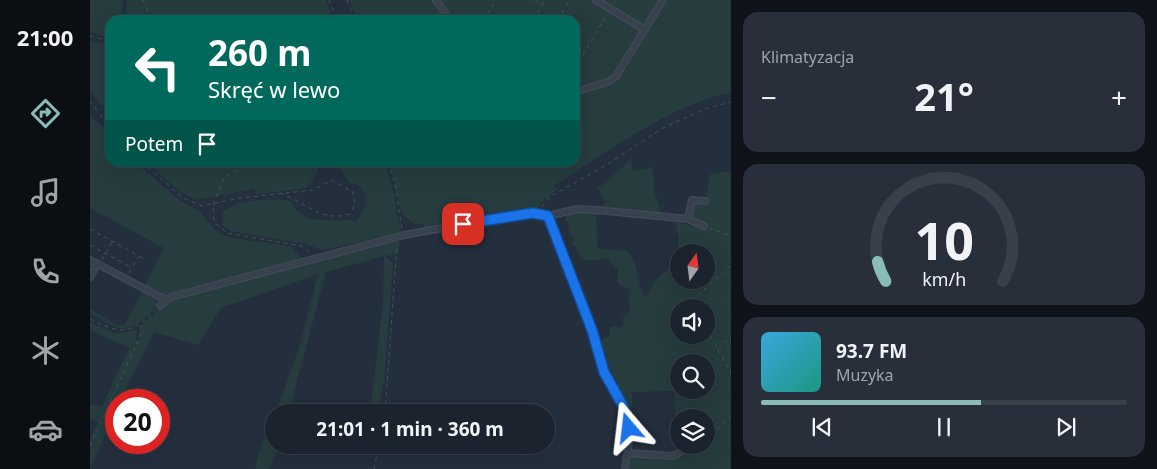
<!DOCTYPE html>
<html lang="pl">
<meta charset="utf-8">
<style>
:root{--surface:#1b232e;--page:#282f3a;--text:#f1f3f6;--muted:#a0a4aa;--line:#39404a;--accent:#8bbbb9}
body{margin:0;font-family:"Noto Sans",sans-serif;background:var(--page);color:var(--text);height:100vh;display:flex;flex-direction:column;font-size:19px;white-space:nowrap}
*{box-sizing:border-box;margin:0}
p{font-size:16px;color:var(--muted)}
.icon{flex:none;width:28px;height:28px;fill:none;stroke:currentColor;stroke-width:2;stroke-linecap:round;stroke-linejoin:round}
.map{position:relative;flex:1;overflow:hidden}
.side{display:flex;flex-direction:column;gap:12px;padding:12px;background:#0f1319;width:426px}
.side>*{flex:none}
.top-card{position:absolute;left:15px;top:15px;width:475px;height:152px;border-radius:15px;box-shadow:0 5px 20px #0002,0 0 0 1px var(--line);background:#00695c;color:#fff;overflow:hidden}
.needle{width:32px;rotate:14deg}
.tools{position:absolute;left:580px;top:244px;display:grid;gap:10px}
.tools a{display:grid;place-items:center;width:45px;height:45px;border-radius:50%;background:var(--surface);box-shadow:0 5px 20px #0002,0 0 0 1px var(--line);font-size:25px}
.speed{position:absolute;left:15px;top:389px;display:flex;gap:10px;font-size:25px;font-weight:700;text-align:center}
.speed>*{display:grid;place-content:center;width:65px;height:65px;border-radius:50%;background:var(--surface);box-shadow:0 5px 20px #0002,0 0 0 1px var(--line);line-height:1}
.speed .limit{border:8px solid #d22;background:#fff;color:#111}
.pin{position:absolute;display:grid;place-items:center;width:42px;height:42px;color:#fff;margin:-21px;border-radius:10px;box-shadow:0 2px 8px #0006}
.me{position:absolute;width:55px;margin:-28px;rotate:343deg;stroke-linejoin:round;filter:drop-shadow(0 0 4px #0008)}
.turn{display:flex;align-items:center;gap:18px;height:105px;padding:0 20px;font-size:22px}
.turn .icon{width:65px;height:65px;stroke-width:2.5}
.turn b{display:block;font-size:35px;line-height:42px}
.then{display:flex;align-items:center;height:48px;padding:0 20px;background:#0003;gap:10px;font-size:19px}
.big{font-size:38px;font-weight:700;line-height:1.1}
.side .tile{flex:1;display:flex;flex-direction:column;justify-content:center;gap:8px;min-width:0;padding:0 18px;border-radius:15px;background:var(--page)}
.side .dial{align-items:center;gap:0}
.dial svg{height:130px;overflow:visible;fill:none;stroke:var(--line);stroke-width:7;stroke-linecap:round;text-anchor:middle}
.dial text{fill:var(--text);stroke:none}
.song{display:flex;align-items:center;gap:15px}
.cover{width:60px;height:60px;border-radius:8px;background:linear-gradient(135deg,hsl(200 70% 55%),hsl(170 70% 35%))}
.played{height:5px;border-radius:2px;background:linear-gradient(90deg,var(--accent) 60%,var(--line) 60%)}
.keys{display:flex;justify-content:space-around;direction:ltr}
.heat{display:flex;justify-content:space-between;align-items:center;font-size:28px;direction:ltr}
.trip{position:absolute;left:175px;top:404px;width:290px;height:50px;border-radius:25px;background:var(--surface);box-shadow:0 5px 20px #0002,0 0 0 1px var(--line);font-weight:700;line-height:50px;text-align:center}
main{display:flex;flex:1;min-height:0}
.dock{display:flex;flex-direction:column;width:90px;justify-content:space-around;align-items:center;background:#0b0e12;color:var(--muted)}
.dock .icon{width:35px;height:35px}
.dock .on{color:var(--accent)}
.dock b{font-size:22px;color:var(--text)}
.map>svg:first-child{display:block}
.green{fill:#263c3f;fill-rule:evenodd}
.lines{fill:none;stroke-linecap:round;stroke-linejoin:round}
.minor-casing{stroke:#414a57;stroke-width:8}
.path{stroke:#3f5557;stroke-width:1;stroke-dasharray:4 4;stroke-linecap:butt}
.minor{stroke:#38414e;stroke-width:5.5}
.route-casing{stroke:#114b97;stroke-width:12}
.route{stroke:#1a73e8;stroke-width:9}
</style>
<main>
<nav class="dock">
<b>21:00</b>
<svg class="icon on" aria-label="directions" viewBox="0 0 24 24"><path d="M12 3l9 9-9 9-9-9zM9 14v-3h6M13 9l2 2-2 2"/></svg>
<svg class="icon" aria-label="music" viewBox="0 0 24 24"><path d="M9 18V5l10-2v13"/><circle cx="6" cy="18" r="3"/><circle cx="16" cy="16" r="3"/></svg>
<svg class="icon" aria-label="phone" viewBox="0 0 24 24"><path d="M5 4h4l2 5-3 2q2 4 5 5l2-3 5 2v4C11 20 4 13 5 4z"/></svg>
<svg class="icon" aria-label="climate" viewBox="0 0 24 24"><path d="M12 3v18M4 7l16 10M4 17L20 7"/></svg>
<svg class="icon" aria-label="car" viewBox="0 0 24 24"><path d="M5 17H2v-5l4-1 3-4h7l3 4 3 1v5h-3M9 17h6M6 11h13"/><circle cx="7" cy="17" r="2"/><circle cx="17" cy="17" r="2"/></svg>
</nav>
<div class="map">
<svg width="641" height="469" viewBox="0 0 641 469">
<rect width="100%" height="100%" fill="#242f3e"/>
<!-- green -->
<path class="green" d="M0,0H33L31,20H20V38L0,32Z
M37,0H236L243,20H34Z
M260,0H641V93C588,101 509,156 464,186L468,189L453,200L449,207L441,212L334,229L333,224H325L312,214L300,163L485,162V20H267Z
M0,40L20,46V75L15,104L11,105L0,91Z
M0,116L20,133V162L47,163L90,201L108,210L126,231L136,237L200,246L209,254L210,259L75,297L54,288L74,248L0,208Z
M541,159L543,171L562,167L565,186L563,187L571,213L510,209L515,202L507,186L513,185Z
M57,163H295L304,194L311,233L233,250L215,244L141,231L132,225L133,212C144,199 185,198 201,201L205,209L217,218L239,221L267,220C276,210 281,196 269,186C266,184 261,183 258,180C252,175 250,163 239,164C224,165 227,182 215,188L167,194L164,189L106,200L89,191Z
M636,172L641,173V469H539L542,456L594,457L596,449L587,451L584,391L542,392L543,431L533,394L521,380L514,363L517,357L511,349L510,341L520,335V328L523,326L531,328L535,324L532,319L541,311C537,303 541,293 539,290C537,288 531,286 528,283V270L516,258L504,261L491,259L486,247L482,244L484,237L480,236L478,231L479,225L475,220L478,213L486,211L508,214L506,215L508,248L537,251C550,264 546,281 554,296H557L564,282L576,271L587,252L589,239L585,222L613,229L615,225L602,216L605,201L615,199L619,182L618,176L624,173ZM589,252H616V280H589ZM589,308H616V335H589ZM589,362H616V390H589ZM589,418H616V445H589Z
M310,238L308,254L295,256L303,263L294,381L288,412H280L293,302L294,256L236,272L199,412H186L209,348L228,274L131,308L108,345L64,332L31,400H26V411L0,469V438L8,422L0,420V404L12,407L39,348L0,330V322L24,333L47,330L45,340L49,341L52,325L75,303L90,297Z
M52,292L70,300C64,309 47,330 33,329C21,327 10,318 0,313V309L28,326L35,324Z
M184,420V445H191L179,469H165L172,442Z"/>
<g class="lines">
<!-- minor casing -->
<g class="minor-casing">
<path id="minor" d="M346,0L360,20
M506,0L555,30
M485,92L520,81L526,76L573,0
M485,109L486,113
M458,216L487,209L506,210L598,219L614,226
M598,219L602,200L615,201
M0,260L76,300
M0,277L7,264
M70,306L81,297L314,235L419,216L443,213L456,214L495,310L514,372L536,414L540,434L535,469
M538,453L583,456L592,451V445"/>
</g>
<!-- path -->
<path class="path" d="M53,0L59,14L70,20
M239,0L247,20
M257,0L265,20
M445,0L452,6
M523,4L526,0
M393,20L406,0
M444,20L455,0
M468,20L480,0
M0,36L20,41
M485,69L517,14
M0,101L17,124L20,105
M52,162L93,198L112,206L150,198L223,190L242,180L263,192L265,205L260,214C231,223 215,202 190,193
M161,162L134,178L123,205L124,222L137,233L212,246L221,253
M298,162L305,184L312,229
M452,207L459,197L515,166L573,128L615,109L641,102
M619,228L641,236
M0,229L56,260
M0,245L42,268
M12,260L22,242
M39,273L48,257
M604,308L601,302L641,265
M0,319C32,335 42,335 66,309
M616,329L628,349L641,336
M628,350L641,373
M295,412L307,244
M616,441L641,416
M0,446L50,336L51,325
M598,453L612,445
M284,469L289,445"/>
<!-- minor -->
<use href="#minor" class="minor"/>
</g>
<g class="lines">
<!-- route casing -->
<g class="route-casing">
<path id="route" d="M373,224L443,213L458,216L502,330L514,372L533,406L539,428"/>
</g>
<!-- route -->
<use href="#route" class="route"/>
</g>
</svg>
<div class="tools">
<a><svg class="needle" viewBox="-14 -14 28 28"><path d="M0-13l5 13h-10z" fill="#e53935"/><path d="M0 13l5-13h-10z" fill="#a0a4aa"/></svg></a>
<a><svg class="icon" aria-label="sound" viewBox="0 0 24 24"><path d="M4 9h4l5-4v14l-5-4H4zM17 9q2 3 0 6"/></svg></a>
<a><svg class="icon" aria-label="search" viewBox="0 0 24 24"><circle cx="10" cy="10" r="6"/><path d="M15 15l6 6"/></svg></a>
<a><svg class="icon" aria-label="layers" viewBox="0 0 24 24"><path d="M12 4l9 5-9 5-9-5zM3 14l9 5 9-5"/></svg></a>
</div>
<div class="speed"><div class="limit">20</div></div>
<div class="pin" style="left:373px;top:224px;background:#d93025"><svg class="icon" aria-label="arrive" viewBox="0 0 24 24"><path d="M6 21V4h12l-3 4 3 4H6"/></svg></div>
<svg class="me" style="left:539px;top:428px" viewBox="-20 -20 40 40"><path d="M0-17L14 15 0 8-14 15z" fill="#1a73e8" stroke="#fff" stroke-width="4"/></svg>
<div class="trip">21:01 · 1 min · 360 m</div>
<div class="top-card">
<div class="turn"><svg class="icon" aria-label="left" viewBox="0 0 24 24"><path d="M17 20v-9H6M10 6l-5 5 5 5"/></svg><div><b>260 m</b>Skręć w lewo</div></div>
<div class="then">Potem<svg class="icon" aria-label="arrive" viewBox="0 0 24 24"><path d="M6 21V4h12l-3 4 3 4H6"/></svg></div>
</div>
</div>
<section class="side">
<div class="tile"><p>Klimatyzacja</p>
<div class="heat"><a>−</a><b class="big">21°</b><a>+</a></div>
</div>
<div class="tile dial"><svg viewBox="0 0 100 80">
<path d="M14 69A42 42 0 1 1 86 69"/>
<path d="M14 69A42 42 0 0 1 9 57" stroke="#8bbbb9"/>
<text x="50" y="56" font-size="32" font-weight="700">10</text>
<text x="50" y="72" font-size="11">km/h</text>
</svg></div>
<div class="tile">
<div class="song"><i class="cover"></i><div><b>93.7 FM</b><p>Muzyka</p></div></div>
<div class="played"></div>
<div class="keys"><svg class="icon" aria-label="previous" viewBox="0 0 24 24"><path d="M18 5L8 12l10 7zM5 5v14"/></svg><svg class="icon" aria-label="pause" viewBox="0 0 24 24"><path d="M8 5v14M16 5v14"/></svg><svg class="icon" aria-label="next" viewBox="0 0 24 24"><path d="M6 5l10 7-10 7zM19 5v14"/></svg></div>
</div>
</section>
</main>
